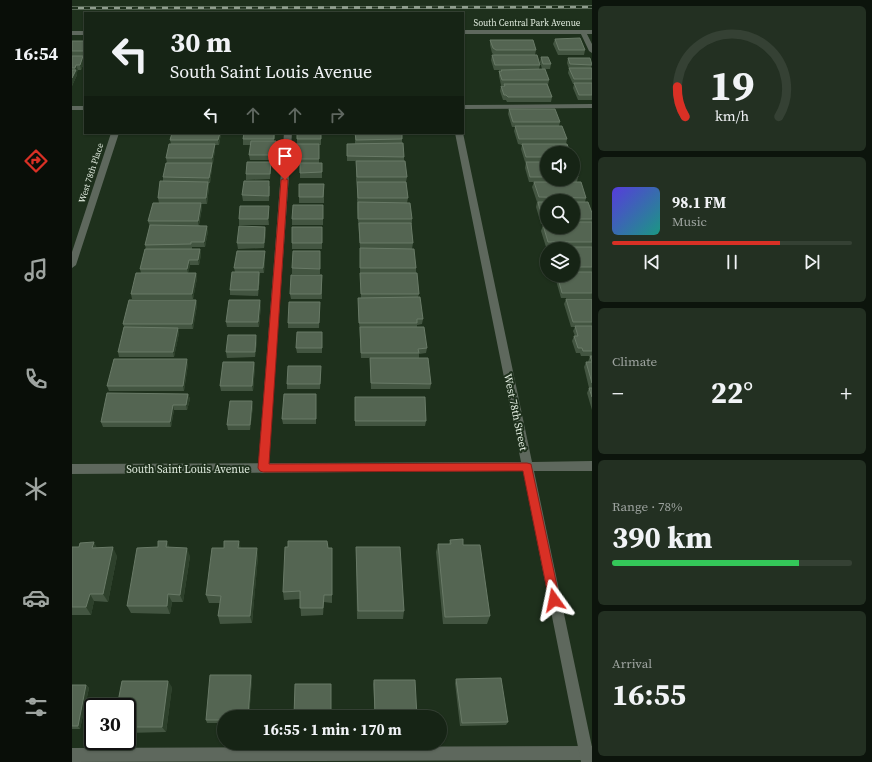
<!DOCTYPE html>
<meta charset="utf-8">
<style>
:root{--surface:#162415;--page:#233022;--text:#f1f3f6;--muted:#9ea4a0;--line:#354134;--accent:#d93025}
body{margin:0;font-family:"Source Serif 4",serif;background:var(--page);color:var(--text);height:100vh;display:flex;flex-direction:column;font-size:15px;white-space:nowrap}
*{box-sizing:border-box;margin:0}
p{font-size:13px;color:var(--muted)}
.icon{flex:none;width:22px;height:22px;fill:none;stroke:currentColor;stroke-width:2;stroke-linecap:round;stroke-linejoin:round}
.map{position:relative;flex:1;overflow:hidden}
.details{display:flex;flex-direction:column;gap:6px;padding:6px;background:#0c140c;width:280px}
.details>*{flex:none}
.guide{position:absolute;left:12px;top:12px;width:380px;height:122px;border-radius:0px;box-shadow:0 1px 3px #0004,0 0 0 1px var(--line);background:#162415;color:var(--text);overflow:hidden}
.fabs{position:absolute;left:468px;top:146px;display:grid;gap:8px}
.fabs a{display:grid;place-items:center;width:40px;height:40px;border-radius:50%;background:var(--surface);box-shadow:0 1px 3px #0004,0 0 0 1px var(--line);font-size:20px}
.speed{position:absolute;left:12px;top:698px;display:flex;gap:8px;font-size:20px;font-weight:700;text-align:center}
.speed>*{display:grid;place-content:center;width:52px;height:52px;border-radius:50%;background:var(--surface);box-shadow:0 1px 3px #0004,0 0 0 1px var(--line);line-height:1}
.speed .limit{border:2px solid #111;border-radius:6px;background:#fff;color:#111}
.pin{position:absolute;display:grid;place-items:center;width:34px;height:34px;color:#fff;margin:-41px -17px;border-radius:50% 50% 50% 0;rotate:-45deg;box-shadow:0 0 4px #0007}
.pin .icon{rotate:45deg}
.me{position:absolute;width:44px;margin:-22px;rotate:348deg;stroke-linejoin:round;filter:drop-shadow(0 0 3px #0008)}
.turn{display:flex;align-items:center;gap:14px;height:84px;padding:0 20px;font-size:18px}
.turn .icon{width:52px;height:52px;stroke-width:2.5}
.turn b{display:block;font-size:28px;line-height:34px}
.lanes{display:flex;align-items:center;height:38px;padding:0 20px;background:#0003;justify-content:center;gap:20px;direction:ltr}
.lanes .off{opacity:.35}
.big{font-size:30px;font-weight:700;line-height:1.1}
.details .card{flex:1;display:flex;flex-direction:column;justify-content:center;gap:6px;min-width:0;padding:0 14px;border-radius:6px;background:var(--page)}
.details .dial{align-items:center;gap:0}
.dial svg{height:104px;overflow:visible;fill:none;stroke:var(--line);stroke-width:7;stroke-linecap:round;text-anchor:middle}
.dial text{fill:var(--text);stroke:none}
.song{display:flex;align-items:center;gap:12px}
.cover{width:48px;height:48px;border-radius:6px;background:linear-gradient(135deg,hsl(250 70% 55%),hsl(170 70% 35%))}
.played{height:4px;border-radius:2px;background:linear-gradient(90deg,var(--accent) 70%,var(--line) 70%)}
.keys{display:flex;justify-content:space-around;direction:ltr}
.heat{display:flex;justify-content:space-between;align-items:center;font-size:22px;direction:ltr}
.charge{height:6px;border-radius:3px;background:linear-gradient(90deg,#34c759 78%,var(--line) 0)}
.trip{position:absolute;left:145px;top:710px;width:230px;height:40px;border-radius:20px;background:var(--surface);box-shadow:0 1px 3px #0004,0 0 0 1px var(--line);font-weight:700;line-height:40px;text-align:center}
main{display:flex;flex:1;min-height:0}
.tab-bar{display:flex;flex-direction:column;width:72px;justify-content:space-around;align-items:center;background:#090e08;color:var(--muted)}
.tab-bar .icon{width:28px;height:28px}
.tab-bar .selected{color:var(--accent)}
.tab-bar b{font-size:18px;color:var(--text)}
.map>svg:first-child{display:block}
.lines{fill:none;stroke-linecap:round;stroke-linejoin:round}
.lane{fill:#5e685d;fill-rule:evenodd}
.street{fill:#5e685d;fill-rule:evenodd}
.rail-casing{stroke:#909e8e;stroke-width:3}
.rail{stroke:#1e301c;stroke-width:2;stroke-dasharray:6;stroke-linecap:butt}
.wall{fill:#435541}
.shaded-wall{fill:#2d402b}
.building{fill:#546552;stroke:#697a67}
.route{fill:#d93025;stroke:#8d1f18}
.labels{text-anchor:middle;stroke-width:4;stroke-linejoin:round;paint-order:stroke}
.far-street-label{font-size:9px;fill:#dfeadd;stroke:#1e301c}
.street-label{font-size:11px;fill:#dfeadd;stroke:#1e301c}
</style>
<main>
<nav class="tab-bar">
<b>16:54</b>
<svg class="icon selected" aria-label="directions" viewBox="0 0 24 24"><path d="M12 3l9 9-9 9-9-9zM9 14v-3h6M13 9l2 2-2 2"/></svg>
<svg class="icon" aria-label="music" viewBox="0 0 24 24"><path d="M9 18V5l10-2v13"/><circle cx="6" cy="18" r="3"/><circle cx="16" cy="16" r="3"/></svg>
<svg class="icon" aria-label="phone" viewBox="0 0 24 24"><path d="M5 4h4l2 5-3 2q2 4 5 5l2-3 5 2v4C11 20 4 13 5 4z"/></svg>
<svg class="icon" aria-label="climate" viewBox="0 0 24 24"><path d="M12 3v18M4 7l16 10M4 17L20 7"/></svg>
<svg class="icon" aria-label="car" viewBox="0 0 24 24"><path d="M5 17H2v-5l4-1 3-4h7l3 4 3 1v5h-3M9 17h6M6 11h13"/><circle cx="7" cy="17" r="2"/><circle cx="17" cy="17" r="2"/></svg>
<svg class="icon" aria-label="filters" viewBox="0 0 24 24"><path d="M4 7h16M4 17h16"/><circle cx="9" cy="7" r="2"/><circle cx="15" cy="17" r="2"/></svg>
</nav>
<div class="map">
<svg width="520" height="762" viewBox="0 0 520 762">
<rect width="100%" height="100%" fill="#1e301c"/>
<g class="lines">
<!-- lane -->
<path class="lane" d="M509,31L514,32L520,44V53L517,51L508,32Z
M520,104V108L391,109V105Z
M0,106H13V110H0Z
M212,133H220L196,468L195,471L191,473L187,471L186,468Z
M520,746V760L0,762V748Z"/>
<!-- street -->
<path class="street" d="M391,30H520V34H391Z
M0,31H13V35H0Z
M39,133H47L4,265L0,268V252Z
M383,133H391L460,462L520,461V471H462L520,747V762H509L451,471L0,474V464L449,462Z"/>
<!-- rail casing -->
<g class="rail-casing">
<path id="rail" d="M0,8L520,7"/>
</g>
<!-- rail -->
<use href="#rail" class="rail"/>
</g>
<!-- wall -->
<path class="wall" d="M483,39L513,50L512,55H486L481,44Z
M418,40L464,50L463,55L468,65L467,69L477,80L476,85L480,97L479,102H435L434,100H431L428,91L429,86H432V85H429L427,76V71H429V70H422L419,60L420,55H422L420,53L418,45Z
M0,41H13V56H0Z
M0,56L13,61L9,70H6L4,73L5,75L0,86Z
M469,57L479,64L478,69H470L468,62Z
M496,58L520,64L519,68H520V100H506L501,88L502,84H501L496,73L497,69L495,63Z
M437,109L488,122L487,126L495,139L494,144L475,153V162H453L449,149L450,145L446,144L442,131L443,127H440L436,114Z
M100,133H149L147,145H143V150L141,163H140V168L138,183H137V187L135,204H129L130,208L127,225L136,231L133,247H120V249H128L129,255L127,265H118L116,273H124L125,278L121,299H60L59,294L69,273L68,269L74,249L73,245L78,227L76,221L87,203L86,198L91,181V177L95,163L94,158L99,144L98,140Z
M203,133L202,141H204V146L203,160H178L177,155L179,145H171V139Z
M249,133V145H247V163H250V178H228V165H224L225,139Z
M283,133L330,139V143L332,157V161L335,177L334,182L336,198L335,203L340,219V224H339L341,243L340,249L344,268V273H288V248L285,208V182H284V161H275V144H283Z
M454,162H475V179H501V162L506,177L505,182H457L453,168Z
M199,167L198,179L174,180V174Z
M462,182L514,198L513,202L520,213V298H489L483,277V275H501V249H476L477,247H474L469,231L471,225L501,227V201H475V224H469L464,207L465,202L460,187Z
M252,184V203H227V197Z
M198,186L197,201H171L170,195Z
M251,205V225H220V219Z
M197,206V225H167V219Z
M193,227L194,232L192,248L166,249L165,243Z
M250,227V249H220V243Z
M248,251V274H220V268Z
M193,257L192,273H188V277L186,296L158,295V290L163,272L162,268Z
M288,273L347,294L346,297L351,319L350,324L345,325V327L355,348L354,353L347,354V358L359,384L358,389H299L298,358H289L286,303V298H289Z
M250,275V299H219L218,294Z
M494,299H520V410L515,393L517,388L512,367L514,362H516L518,356H509L508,353H504L500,341L502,336H503L501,331L503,327H499L492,304Z
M124,300L125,305L121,329H106L107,333L102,357H47L46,352L52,327L51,324Z
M248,302L247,328H216V323Z
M189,305L187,327H155L154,322Z
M250,332V353H225L224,348Z
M185,341L183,357L155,358L154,352Z
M182,362L183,367L181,391H149L148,386Z
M116,364L112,391H37L35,386Z
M249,371L248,389H215V384Z
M116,394L118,399L115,410H102L99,427H31L29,422Z
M244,394V424H211L210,419Z
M283,397L354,421L353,426H283Z
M181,406L178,430H156L155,425Z
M378,540L418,616L415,624H371L364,552L366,544H377Z
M0,547L24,548L45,556L36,602L22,601L19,615H0Z
M97,547L118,556L111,602H100L98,614L59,613L55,606Z
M284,547L332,611L331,619H285L284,555Z
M168,548L186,556L180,623L148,624L146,616L148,603H137L134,595Z
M256,548H260V603L252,602L251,615L229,616L228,599L212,600L211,592Z
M179,675L180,679L177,717H152V723H135L134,720Z
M384,679L436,722L434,725L388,726L383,683Z
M302,680L345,717H303L301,684Z
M0,685H14L17,688L8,729H0Z
M100,687L94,732L55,733V707Z"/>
<!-- shaded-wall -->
<path class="shaded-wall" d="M11,56L13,61L9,70L8,65Z
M4,65L6,70L5,73L3,68Z
M4,70L5,75L0,86V78Z
M148,133H149L147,145L146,140Z
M143,144V150L141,163L140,158Z
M140,163V168L138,183L137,178Z
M136,182L137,187L135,204L134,198Z
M129,203L130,208L126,227V221Z
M197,206V225L196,219Z
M135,226L136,231L133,247L132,242Z
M193,227L194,232L192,248V243Z
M128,249L129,255L127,265L126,260Z
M193,251V257L192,273L191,268Z
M117,260L118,265L116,274L115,269Z
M187,272L188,277L186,296V290Z
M124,273L125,278L121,299L120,294Z
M124,300L125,305L121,329L120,324Z
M188,300L189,305L187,327L186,322Z
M106,328L107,333L102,357L101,352Z
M184,335L185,341L183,357V352Z
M115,359L116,364L112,391L111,386Z
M182,362L183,367L181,391L180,386Z
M116,394L118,399L115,410L114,405Z
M180,401L181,406L178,430V425Z
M101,405L102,410L99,427L98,422Z
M95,541L98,549L94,547Z
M167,541L169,549L166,548Z
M22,542L26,550L20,548Z
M41,547L45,556L36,602L31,594Z
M115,548L118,556L111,602L108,595Z
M185,548L186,556L180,623L178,616Z
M18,594L22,601L19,615L14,607Z
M96,594L100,602L98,614L95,606Z
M252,595V602L251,615V608Z
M179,675L180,679L177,717H176Z
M96,681L100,687L94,732L90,727Z
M14,685L17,688L8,729L6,726Z"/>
<!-- building -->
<path class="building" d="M508,38L513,50H487L483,39Z
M418,40H461L464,50H424L421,48Z
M0,41H13V51H0Z
M420,55H465L468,65H423Z
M0,56H11L8,65H4L3,68H0Z
M469,57H476L479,64H471Z
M496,58H518L520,65L498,64Z
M497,68H520V79H502Z
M473,69L477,80H430L427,71H430L429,70Z
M0,70H4L0,78Z
M502,83H520V95H507Z
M432,84H475L480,97H436L434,95H432L429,86H433Z
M437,109H483L488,122H441Z
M443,126H490L495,139H447Z
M100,133H148L146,140H98Z
M172,133H202V139H171Z
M225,133H249V139H225Z
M283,133H330V139L284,140Z
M179,141H204L203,155H177Z
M331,143L332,157L275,156V144Z
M97,144H143L140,158H94Z
M224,144H247V159H224Z
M450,144H495L498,153H475V157H454Z
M284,161H333L335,177H285Z
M175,162H199L198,174H174Z
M454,162H475V177H458Z
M501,162L506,177H501Z
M94,163H140L137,178L91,177Z
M228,163H250V172L228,173Z
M88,181L136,182L134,198H86Z
M172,181H197V196L170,195Z
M285,182H334L336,198H286Z
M462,182H509L514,198L467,197Z
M227,184H252L251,197H227Z
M286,202L338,203L340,219H286Z
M466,202H475V219H470Z
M501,202H516L520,213V219H501Z
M81,203H129L126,221H76Z
M221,205H251V219H220Z
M168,206H197L196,219H167Z
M501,222H520V242H476L471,225L475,226V227H501Z
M287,223H339L341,243H288Z
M78,225L135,226L132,242H119V244L73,245Z
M167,226L193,227L192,243H165Z
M220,227H250V243H220Z
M477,247H520V267H501V249H478Z
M288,248L342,249L344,268H288Z
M73,249H128L126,260H117L115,269H68Z
M165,251H193L191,268H162Z
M221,251H248V269L220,268Z
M160,272H187L186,290H158Z
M501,272H520V293H490L485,275H501Z
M64,273H124L120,294H59Z
M288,273H345L347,294H289Z
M219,275H250L249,294H218Z
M348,297L351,319H345V323H287L286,298Z
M494,299H520V322H501Z
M57,300H124L120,324H51Z
M157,300H188L186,322H154Z
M217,302H248L247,323H216Z
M503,326H520V351H511L510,348H506L502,336H506Z
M52,327L106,328L101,352H46Z
M288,327H352L355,348L346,349L347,353H289Z
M225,332H250V348H224Z
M156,335H184L183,352H154Z
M518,356H520V383L514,362H520Z
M298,358H356L359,384L299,383Z
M42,359H115L111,386H35Z
M151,362H182L180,386H148Z
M216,366H249L248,384H215Z
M517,388H520V397Z
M35,393L116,394L114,405H101L98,422H29Z
M212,394H244V419H210Z
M283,397H353L354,421H283Z
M158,401H180L178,425H155Z
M391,539V545H408L418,616L373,617L366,544H379L378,540Z
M86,541H95L94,547L115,548L108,595L96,594L95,606H55L65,548L86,547Z
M152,541H167L166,548H185L178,616H146L149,596L134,595L140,548H152Z
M216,541H255L256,548H260V595H252L251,608H228V591L211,592L213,547H216Z
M22,542L20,548L41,547L31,594H18L14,607H0V547H7L8,543Z
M284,547H328L332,611H286Z
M138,675H179L176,717H152V720H134Z
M429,678L436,722L390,723L384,679Z
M302,680H343L345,717H303Z
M50,681H96L90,727H55V707H45Z
M223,684H259V717H222Z
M0,685H14L6,726H0Z"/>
<!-- route -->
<path class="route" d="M213,178L216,180L197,464L455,463L459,464L488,600L486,604L482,606L478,604L477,600L451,471L191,472L188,471L186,468L209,180Z"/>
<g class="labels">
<!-- far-street labels -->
<g class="far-street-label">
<text x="455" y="26">South Central Park Avenue</text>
<text transform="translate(19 173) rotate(-72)" y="3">West 78th Place</text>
</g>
<!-- street labels -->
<g class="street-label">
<text transform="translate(444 412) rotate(78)" y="4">West 78th Street</text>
<text x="116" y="473">South Saint Louis Avenue</text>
</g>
</g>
</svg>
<div class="fabs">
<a><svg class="icon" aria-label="sound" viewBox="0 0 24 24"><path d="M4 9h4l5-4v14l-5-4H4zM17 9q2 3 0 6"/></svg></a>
<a><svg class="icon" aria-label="search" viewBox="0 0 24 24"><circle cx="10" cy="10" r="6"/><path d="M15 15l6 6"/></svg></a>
<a><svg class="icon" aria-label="layers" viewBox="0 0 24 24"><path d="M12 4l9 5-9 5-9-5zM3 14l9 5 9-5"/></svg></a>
</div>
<div class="speed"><div class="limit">30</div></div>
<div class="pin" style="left:213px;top:180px;background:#d93025"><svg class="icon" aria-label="arrive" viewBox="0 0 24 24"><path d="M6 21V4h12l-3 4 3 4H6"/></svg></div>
<svg class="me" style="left:482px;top:600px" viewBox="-20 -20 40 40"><path d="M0-17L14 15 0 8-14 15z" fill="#d93025" stroke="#fff" stroke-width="4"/></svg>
<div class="trip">16:55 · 1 min · 170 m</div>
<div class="guide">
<div class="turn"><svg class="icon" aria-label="left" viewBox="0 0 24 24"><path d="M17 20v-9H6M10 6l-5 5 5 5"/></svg><div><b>30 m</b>South Saint Louis Avenue</div></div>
<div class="lanes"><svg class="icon" aria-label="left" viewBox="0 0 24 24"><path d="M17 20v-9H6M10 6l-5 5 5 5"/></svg><svg class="icon off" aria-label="ahead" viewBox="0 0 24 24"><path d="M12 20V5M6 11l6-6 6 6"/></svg><svg class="icon off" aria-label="ahead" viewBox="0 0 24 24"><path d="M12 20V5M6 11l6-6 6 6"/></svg><svg class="icon off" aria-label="right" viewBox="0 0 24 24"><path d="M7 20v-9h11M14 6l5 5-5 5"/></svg></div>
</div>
</div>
<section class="details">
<div class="card dial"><svg viewBox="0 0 100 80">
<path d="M14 69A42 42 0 1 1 86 69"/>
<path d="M14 69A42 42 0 0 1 8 46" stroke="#d93025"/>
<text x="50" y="56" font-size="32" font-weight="700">19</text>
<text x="50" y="72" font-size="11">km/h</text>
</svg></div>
<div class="card">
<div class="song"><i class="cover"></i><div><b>98.1 FM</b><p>Music</p></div></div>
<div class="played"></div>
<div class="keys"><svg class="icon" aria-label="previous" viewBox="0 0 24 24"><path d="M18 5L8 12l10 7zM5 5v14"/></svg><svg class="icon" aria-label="pause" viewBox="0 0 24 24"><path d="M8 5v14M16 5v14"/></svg><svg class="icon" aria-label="next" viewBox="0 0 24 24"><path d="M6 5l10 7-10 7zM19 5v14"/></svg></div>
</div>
<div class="card"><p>Climate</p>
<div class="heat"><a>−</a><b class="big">22°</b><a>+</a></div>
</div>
<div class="card"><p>Range · 78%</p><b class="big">390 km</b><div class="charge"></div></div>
<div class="card"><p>Arrival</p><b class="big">16:55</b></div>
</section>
</main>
